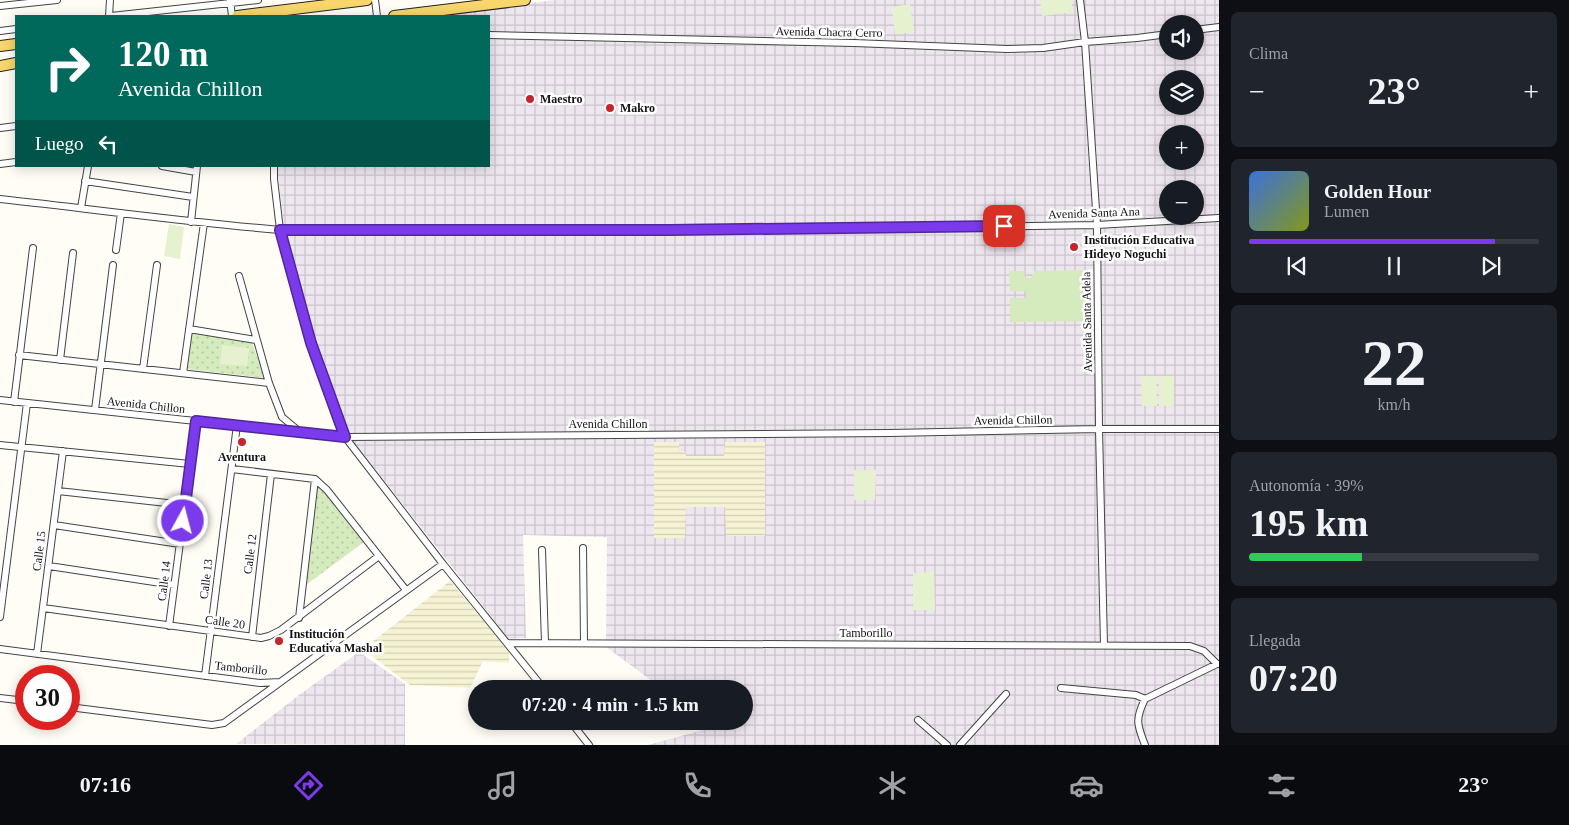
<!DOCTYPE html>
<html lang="es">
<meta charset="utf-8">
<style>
:root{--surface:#171b24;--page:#20242c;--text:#f1f3f6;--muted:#9ea1a6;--line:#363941;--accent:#7c3aed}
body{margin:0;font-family:Georgia,serif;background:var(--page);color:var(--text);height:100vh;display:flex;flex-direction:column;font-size:19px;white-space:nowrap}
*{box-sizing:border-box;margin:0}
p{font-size:16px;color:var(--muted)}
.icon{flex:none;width:28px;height:28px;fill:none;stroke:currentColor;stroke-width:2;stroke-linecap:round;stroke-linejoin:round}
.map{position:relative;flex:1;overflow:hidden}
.drawer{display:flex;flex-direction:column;gap:12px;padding:12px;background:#0d0f14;width:350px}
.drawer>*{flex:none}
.guide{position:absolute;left:15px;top:15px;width:475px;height:152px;border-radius:0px;box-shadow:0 2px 12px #0003;background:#00695c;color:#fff;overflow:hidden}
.buttons{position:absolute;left:1159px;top:15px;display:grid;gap:10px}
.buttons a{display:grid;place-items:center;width:45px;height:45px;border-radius:50%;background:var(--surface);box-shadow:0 2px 12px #0003;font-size:25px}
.speed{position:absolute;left:15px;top:665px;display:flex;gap:10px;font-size:25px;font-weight:700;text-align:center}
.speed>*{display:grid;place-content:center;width:65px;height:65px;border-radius:50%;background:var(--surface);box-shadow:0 2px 12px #0003;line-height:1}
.speed .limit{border:8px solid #d22;background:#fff;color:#111}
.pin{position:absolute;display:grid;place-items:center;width:42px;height:42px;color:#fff;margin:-21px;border-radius:10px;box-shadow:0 2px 8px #0006}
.me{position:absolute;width:55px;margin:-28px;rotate:7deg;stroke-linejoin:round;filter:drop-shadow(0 0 4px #0008)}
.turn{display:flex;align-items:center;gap:18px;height:105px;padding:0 20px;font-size:22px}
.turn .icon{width:65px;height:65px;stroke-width:2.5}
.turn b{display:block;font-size:35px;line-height:42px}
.then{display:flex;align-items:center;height:48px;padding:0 20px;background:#0003;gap:10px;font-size:19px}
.big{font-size:38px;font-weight:700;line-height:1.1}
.drawer .card{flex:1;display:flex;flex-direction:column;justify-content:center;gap:8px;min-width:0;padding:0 18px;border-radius:8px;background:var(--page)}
.drawer .dial{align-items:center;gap:0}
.dial b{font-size:65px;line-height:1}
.song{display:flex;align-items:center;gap:15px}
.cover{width:60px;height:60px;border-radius:8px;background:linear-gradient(135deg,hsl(220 70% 55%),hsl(70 70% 35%))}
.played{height:5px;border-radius:2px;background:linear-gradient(90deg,var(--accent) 85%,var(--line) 85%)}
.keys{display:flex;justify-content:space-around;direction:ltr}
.heat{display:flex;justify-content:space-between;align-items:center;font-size:28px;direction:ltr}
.charge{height:8px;border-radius:4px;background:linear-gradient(90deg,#34c759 39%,var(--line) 0)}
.trip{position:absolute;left:468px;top:680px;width:285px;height:50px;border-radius:25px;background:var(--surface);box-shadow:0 2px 12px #0003;font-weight:700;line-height:50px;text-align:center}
.dock{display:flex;height:80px;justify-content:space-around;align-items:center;background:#090b0e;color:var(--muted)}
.dock .icon{width:35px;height:35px}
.dock .current{color:var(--accent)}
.dock b{font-size:22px;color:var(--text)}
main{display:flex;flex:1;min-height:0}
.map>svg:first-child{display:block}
.industrial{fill:url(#industrial-grid);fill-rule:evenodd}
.farmland{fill:url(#farmland-rules)}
.grass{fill:#d5ebbd}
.park{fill:url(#park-dots)}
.pitch{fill:#e6f2cf}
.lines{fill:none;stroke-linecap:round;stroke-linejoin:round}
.minor-casing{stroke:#444;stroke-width:8}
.primary-casing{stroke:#222;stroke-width:12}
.minor{stroke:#fff;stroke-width:6}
.primary{stroke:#f9d66b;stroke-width:10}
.route-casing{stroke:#51269a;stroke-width:12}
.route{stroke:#7c3aed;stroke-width:9}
.poi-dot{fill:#c4262e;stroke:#fff;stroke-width:2}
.labels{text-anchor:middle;stroke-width:5;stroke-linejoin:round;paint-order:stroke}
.street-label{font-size:12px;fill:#111;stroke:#fff}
.poi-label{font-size:12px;font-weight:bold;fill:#111;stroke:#fff;text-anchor:start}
</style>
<main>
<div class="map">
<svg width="1219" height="745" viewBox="0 0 1219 745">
<defs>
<pattern id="industrial-grid" width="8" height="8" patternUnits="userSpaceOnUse" patternTransform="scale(1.25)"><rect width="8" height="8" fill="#eee6ef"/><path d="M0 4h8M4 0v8" fill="none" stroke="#cbc4cc"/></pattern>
<pattern id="farmland-rules" width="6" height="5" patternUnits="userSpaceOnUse" patternTransform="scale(1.25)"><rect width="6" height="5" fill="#f6f3d4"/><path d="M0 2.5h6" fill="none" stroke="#d2cfb5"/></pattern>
<pattern id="park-dots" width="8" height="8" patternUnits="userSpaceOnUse" patternTransform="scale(1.25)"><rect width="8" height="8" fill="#d5ebbd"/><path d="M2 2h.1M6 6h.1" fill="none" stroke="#b6c8a1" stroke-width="1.8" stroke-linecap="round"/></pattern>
</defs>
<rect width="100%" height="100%" fill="#fffdf5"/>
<!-- industrial -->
<path class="industrial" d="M556,0H1219V745H648L714,727L707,721H744V689H663L606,647L607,537L523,535L526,638L509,639L353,441L342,417L302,303L285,236L277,166H489V16H425ZM1168,24H1195V51H1168ZM1168,79H1195V106H1168ZM1168,134H1195V161H1168ZM1168,189H1195V216H1168Z
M359,652L405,684V745L236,744L299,695Z"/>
<!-- farmland -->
<path class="farmland" d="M654,442H679V451H685L686,456H724L725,442H765V536H726L725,507H686L685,538H654Z
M450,581L509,651V663L483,661L470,688L410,685L363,649Z"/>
<!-- grass -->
<path class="grass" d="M1091,270L1092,321L1010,322V298H1026V291H1010L1009,271H1024L1025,278H1031L1034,271Z"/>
<!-- park -->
<path class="park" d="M191,332L251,340L265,378L187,369Z
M318,485L364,542L306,585Z"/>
<!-- pitch -->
<path class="pitch" d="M1040,0H1071L1073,12L1042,16Z
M910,4L914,32L895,34L892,7Z
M169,224L184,227L180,259L164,256Z
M222,345L249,348L247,366L220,364Z
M1141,376H1156L1157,406H1142Z
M1159,376H1174V406H1159Z
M854,470H876L875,500H854Z
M934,572L935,610H913V573Z"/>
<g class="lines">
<!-- minor casing -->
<g class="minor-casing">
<path id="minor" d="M230,0L232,16
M375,0L377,16
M1080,0L1085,42L1097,225L1099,429L1104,645
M0,6L57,0
M109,16L110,0
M111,16L258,0
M1195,30L1219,27
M0,31L16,29
M489,35L854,43L1007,49L1043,48L1085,42L1137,38L1168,34
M0,128L16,126
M0,164L16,162
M162,166L196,172
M274,166V179L280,230L297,295L311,343L345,437L443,564L544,689
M85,181L193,197
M0,199C93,209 186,222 280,230L857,229L1097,225L1219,218
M81,208L88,166
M191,222L197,166
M116,250L121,213
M239,276L269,383L282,417L300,432
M189,329L256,340
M19,355L269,383
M60,360L73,253
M143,369L157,265
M183,373L204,223
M0,400L345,437L890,433L1099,429H1219
M14,402L33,248
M95,410L113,265
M0,445L190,464
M232,469L315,479L327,490L406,590
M58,491L185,505
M54,525L180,544
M583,548L584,643
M542,550L545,643
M49,566L174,585
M43,608L261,638L269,636L281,630L379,556
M0,617L27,403
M299,618L315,479
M169,626L196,421
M252,637L271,474
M508,643L1190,646L1204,651L1217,664
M0,649L260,683L280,682
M37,654L63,451
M205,676L237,425
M1061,688L1136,695L1145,699
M0,698L26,701
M69,707L212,725L224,723L443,564
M918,720L947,745
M570,721L589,745
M960,745L1006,694
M1145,745C1137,725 1135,719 1145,699L1217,664H1219"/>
</g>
<!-- primary casing -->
<g class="primary-casing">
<path id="primary" d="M237,16L367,0
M394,16L525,0
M0,46L16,44
M0,66L16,63"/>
</g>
<!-- minor -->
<use href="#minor" class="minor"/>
<!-- primary -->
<use href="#primary" class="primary"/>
</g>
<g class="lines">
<!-- route casing -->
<g class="route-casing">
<path id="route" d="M183,521L196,421L345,437L311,343L280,230H669L1004,226"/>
</g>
<!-- route -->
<use href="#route" class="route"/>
</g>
<!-- markers -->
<g class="poi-dot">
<circle cx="530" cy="99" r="5"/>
<circle cx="610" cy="108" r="5"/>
<circle cx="1074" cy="247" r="5"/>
<circle cx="242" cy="442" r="5"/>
<circle cx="279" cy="641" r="5"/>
</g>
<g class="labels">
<!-- street labels -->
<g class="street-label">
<text transform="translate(829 32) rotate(1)" y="4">Avenida Chacra Cerro</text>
<text transform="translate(1094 213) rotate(-2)" y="4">Avenida Santa Ana</text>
<text transform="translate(1087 322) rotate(-91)" y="4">Avenida Santa Adela</text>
<text transform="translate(146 405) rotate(6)" y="4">Avenida Chillon</text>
<text transform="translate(1013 420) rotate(-1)" y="4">Avenida Chillon</text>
<text x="608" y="428">Avenida Chillon</text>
<text transform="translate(39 551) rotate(-83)" y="4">Calle 15</text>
<text transform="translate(250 554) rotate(-83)" y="4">Calle 12</text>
<text transform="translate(206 579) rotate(-83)" y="4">Calle 13</text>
<text transform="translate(164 581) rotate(-83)" y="4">Calle 14</text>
<text transform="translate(225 622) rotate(8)" y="4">Calle 20</text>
<text x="866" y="637">Tamborillo</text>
<text transform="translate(241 668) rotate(6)" y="4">Tamborillo</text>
</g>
<!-- poi labels -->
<g class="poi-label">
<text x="540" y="103">Maestro</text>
<text x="620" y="112">Makro</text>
<text x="1084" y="244">Institución Educativa<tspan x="1084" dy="14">Hideyo Noguchi</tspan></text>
<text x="242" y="461" text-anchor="middle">Aventura</text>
<text x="289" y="638">Institución<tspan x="289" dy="14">Educativa Mashal</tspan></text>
</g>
</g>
</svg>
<div class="buttons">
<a><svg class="icon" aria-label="sound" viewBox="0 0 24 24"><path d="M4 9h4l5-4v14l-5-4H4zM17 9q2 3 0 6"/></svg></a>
<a><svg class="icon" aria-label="layers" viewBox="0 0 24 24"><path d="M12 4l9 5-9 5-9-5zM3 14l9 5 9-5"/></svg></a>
<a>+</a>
<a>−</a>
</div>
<div class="speed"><div class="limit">30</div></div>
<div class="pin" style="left:1004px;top:226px;background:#d93025"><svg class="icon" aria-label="arrive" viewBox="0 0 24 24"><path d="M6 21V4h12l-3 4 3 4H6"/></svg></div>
<svg class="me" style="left:183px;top:521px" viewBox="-20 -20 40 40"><circle r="17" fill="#7c3aed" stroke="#fff" stroke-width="3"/><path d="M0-11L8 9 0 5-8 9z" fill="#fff"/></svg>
<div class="trip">07:20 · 4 min · 1.5 km</div>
<div class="guide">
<div class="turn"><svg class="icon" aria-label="right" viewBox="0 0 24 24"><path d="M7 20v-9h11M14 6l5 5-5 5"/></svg><div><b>120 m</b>Avenida Chillon</div></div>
<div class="then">Luego<svg class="icon" aria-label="left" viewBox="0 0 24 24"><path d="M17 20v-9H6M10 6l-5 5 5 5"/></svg></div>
</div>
</div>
<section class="drawer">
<div class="card"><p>Clima</p>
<div class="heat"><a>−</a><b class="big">23°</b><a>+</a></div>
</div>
<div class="card">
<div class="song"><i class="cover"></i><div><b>Golden Hour</b><p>Lumen</p></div></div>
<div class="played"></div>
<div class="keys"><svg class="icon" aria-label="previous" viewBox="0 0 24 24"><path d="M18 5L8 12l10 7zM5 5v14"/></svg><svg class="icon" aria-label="pause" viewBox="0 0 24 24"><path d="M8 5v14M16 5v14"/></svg><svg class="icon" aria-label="next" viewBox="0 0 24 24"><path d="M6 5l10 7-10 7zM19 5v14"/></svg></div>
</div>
<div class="card dial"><b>22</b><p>km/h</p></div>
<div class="card"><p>Autonomía · 39%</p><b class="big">195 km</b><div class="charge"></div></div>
<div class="card"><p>Llegada</p><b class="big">07:20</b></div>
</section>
</main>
<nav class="dock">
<b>07:16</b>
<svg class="icon current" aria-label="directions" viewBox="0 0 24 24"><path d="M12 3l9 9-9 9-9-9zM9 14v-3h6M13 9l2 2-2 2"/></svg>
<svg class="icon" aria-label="music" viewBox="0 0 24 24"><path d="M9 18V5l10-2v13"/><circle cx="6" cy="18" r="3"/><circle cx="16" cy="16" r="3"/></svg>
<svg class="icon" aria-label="phone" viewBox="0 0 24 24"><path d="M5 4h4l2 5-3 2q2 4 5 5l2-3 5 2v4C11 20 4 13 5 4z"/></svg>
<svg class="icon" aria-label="climate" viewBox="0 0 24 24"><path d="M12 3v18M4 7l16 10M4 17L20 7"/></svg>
<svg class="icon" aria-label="car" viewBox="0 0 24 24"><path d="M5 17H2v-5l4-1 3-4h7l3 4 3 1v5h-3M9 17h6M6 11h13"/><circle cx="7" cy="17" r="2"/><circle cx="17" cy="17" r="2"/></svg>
<svg class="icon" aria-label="filters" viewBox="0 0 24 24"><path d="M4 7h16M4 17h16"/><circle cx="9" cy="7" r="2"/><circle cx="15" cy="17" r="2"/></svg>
<b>23°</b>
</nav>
